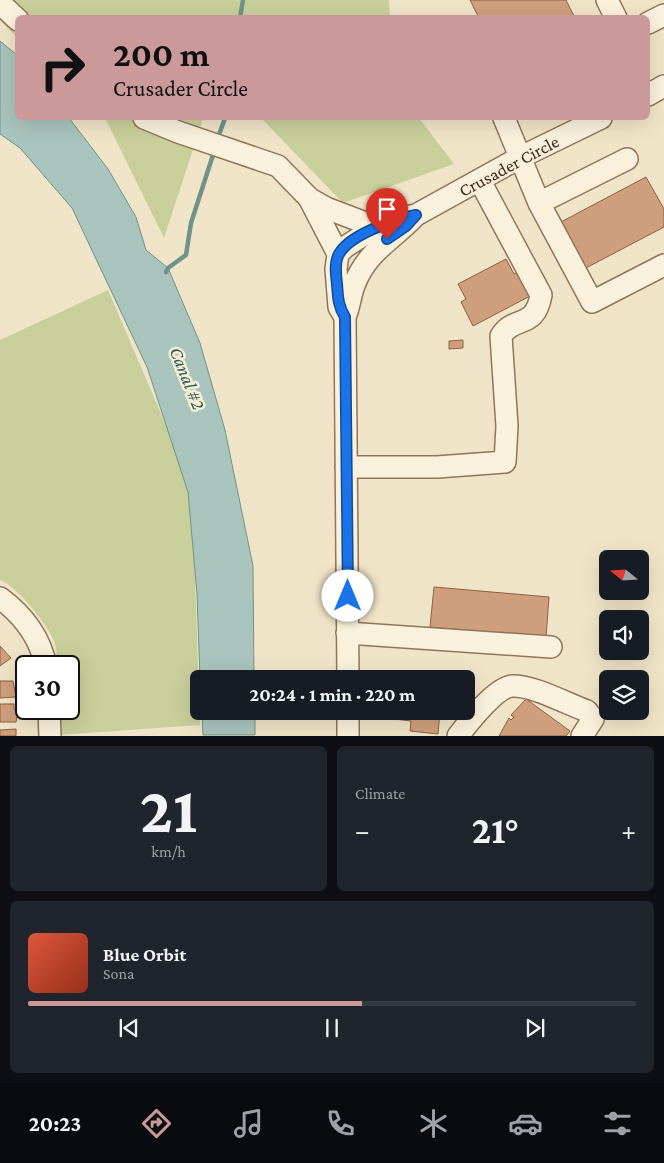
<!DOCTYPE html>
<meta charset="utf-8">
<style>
:root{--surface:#171b24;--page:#20242c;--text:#f1f3f6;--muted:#9ea1a6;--line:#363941;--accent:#cc999b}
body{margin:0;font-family:"Crimson Pro",serif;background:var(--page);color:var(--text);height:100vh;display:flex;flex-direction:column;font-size:19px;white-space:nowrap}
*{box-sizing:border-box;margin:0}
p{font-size:16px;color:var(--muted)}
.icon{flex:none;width:28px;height:28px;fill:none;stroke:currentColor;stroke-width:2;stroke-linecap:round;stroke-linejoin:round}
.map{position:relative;height:736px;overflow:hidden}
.details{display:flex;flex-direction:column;gap:10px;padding:10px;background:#0d0f14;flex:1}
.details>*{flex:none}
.hud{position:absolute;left:15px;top:15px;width:635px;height:105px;border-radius:8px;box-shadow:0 5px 20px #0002;background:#cc999b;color:#111;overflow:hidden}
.needle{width:32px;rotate:288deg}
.tools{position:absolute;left:599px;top:550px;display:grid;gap:10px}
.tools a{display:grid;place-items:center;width:50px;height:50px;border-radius:8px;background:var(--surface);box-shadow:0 5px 20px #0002;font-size:25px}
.speed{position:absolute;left:15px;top:655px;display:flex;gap:10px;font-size:25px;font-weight:700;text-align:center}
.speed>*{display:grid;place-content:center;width:65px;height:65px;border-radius:50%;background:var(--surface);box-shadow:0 5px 20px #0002;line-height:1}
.speed .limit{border:2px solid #111;border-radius:8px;background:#fff;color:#111}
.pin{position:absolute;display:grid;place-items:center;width:42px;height:42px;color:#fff;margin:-51px -21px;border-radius:50% 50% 50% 0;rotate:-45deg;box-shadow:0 0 5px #0007}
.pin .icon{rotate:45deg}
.me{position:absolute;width:55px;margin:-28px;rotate:0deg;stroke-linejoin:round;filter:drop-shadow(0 0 4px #0008)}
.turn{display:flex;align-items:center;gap:18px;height:105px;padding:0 15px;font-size:22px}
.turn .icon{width:65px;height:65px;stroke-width:2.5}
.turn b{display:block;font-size:35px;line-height:42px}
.big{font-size:38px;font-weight:700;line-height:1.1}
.details .tile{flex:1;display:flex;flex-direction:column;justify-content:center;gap:8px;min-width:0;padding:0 18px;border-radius:8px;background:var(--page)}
.details .dial{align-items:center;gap:0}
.dial b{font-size:65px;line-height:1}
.song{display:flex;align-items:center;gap:15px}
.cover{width:60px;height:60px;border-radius:8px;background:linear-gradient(135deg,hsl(10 70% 55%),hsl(10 70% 35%))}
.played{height:5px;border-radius:2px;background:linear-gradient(90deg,var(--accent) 55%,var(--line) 55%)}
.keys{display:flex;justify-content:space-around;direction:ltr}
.heat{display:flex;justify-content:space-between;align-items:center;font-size:28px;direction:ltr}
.details .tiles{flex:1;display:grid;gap:10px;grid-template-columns:1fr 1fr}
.tile:last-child{grid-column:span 2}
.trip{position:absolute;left:190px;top:670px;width:285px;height:50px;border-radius:8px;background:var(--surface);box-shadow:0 5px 20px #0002;font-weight:700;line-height:50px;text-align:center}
.dock{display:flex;height:80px;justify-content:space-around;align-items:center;background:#090b0e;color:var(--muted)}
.dock .icon{width:35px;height:35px}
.dock .active{color:var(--accent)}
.dock b{font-size:22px;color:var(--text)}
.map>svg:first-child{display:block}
.green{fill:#c9cf9b}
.water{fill:#a9c4bc;stroke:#6f938a}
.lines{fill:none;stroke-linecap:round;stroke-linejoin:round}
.stream{stroke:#6f938a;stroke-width:4.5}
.building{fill:#cf9f7d;stroke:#8d5f41}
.minor-casing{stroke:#8d765c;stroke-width:24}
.minor{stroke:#faf1dc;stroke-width:21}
.route-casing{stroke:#114b97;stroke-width:12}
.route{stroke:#1a73e8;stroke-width:9}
.labels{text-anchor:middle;stroke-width:5;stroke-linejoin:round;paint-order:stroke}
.street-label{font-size:18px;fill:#3d2e20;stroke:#f7eed8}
.water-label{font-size:19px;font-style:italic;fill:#2f5d5a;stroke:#f7eed8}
</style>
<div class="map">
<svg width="664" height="736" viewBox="0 0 664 736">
<rect width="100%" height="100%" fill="#f0e4c8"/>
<!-- green -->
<path class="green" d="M0,0H389L390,17L18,18L17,37L0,21Z
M105,118H419L454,164L343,203L263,120L203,119L164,238Z
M108,290L192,486L200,725L58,735V709H69V666H56C56,660 57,653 56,647C52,629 17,586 0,580V340Z"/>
<!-- water -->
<path class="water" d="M0,41L17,55L18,118H69L108,169L136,217L146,250L168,268L200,343L225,430L253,566L254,679H200L197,594L188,492L147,367L72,208L20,148L0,134Z
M202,711H255V735H203Z"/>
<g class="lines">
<!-- stream -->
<path class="stream" d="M240,18L243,0
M220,132L225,118
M166,272L168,268L186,255L191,223L213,155"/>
</g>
<!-- building -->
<path class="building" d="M470,0H566L575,18H479Z
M646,177L664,209V227L584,269L559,223Z
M506,259L514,274L520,271L532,295L473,326L461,302L466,299L458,284Z
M463,340V348L449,349V341Z
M434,587L549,597L546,637L430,627Z
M0,646L11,658L0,666Z
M0,681H13L16,697L0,698Z
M526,699L570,731L566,736H499L509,718L511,720L514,717L511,715Z
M0,704H14V709H19L16,722H0Z
M386,711H440L438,734L410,731L411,721L385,718Z
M16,729V736H0V730Z"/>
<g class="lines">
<!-- minor casing -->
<g class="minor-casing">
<path id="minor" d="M607,0L616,18
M0,3L18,20
M648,23L664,15
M648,95L664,86
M144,118L178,132L278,166L309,198L338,254
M504,118L539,203L592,302L664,265
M310,199L326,208L376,227
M539,203L627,159
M416,215C394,239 368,250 355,283C350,294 350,306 345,317L339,307L336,269L338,254L345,247L376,227L394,219L416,215L519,158L601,118
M345,317L348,679
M346,467H437L505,462L507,426L501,336C514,315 535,330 541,295L480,181
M0,598C23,615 40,638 46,666
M347,633L551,647
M49,709L50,736
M348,711V736
M458,736C468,723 496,687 512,686C533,685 567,704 587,711L593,719L582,736"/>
</g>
<!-- minor -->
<use href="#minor" class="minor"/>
</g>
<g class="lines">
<!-- route casing -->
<g class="route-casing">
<path id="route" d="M348,596L345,317C338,306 338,297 337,284C336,275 334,262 339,254C350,234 396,219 416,215L406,226L387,239"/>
</g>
<!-- route -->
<use href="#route" class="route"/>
</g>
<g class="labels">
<!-- street labels -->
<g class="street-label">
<text transform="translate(509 166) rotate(-28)" y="6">Crusader Circle</text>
</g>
<!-- water labels -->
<g class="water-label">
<text transform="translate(188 378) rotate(68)" y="7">Canal #2</text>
</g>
</g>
</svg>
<div class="tools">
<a><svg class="needle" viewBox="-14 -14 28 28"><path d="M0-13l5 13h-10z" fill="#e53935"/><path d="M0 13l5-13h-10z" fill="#9ea1a6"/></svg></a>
<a><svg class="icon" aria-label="sound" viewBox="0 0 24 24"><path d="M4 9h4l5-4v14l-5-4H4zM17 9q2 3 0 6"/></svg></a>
<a><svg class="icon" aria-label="layers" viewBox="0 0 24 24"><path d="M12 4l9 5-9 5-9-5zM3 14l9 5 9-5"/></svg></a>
</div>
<div class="speed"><div class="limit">30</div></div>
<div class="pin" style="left:387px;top:239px;background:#d93025"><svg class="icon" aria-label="arrive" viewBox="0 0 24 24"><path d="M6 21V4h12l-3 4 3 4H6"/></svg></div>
<svg class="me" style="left:348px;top:596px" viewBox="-20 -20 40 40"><circle r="19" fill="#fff"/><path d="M0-13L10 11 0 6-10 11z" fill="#1a73e8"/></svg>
<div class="trip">20:24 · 1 min · 220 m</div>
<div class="hud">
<div class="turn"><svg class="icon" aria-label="right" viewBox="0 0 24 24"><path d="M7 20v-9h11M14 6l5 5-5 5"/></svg><div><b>200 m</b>Crusader Circle</div></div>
</div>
</div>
<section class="details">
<div class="tiles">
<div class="tile dial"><b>21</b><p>km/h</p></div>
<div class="tile"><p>Climate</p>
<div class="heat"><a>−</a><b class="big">21°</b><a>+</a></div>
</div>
<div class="tile">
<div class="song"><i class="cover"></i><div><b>Blue Orbit</b><p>Sona</p></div></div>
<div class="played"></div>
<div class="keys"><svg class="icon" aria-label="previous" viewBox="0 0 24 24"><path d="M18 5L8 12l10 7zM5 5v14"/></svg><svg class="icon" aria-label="pause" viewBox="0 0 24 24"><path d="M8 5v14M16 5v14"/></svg><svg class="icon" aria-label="next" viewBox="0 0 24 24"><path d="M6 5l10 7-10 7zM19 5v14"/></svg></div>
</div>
</div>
</section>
<nav class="dock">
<b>20:23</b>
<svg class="icon active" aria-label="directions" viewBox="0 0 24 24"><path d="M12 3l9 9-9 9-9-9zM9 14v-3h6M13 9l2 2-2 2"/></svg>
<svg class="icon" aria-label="music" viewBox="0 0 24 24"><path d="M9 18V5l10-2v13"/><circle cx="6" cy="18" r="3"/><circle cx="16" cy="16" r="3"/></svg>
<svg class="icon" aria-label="phone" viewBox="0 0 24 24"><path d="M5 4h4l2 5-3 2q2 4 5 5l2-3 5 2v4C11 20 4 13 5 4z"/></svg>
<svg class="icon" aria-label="climate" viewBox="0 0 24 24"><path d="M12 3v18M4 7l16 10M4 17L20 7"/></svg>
<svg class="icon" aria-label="car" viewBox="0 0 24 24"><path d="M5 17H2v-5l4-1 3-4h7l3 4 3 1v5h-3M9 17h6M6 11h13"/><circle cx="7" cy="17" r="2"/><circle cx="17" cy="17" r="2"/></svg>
<svg class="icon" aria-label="filters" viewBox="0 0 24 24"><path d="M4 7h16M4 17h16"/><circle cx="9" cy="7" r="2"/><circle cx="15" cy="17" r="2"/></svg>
</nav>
